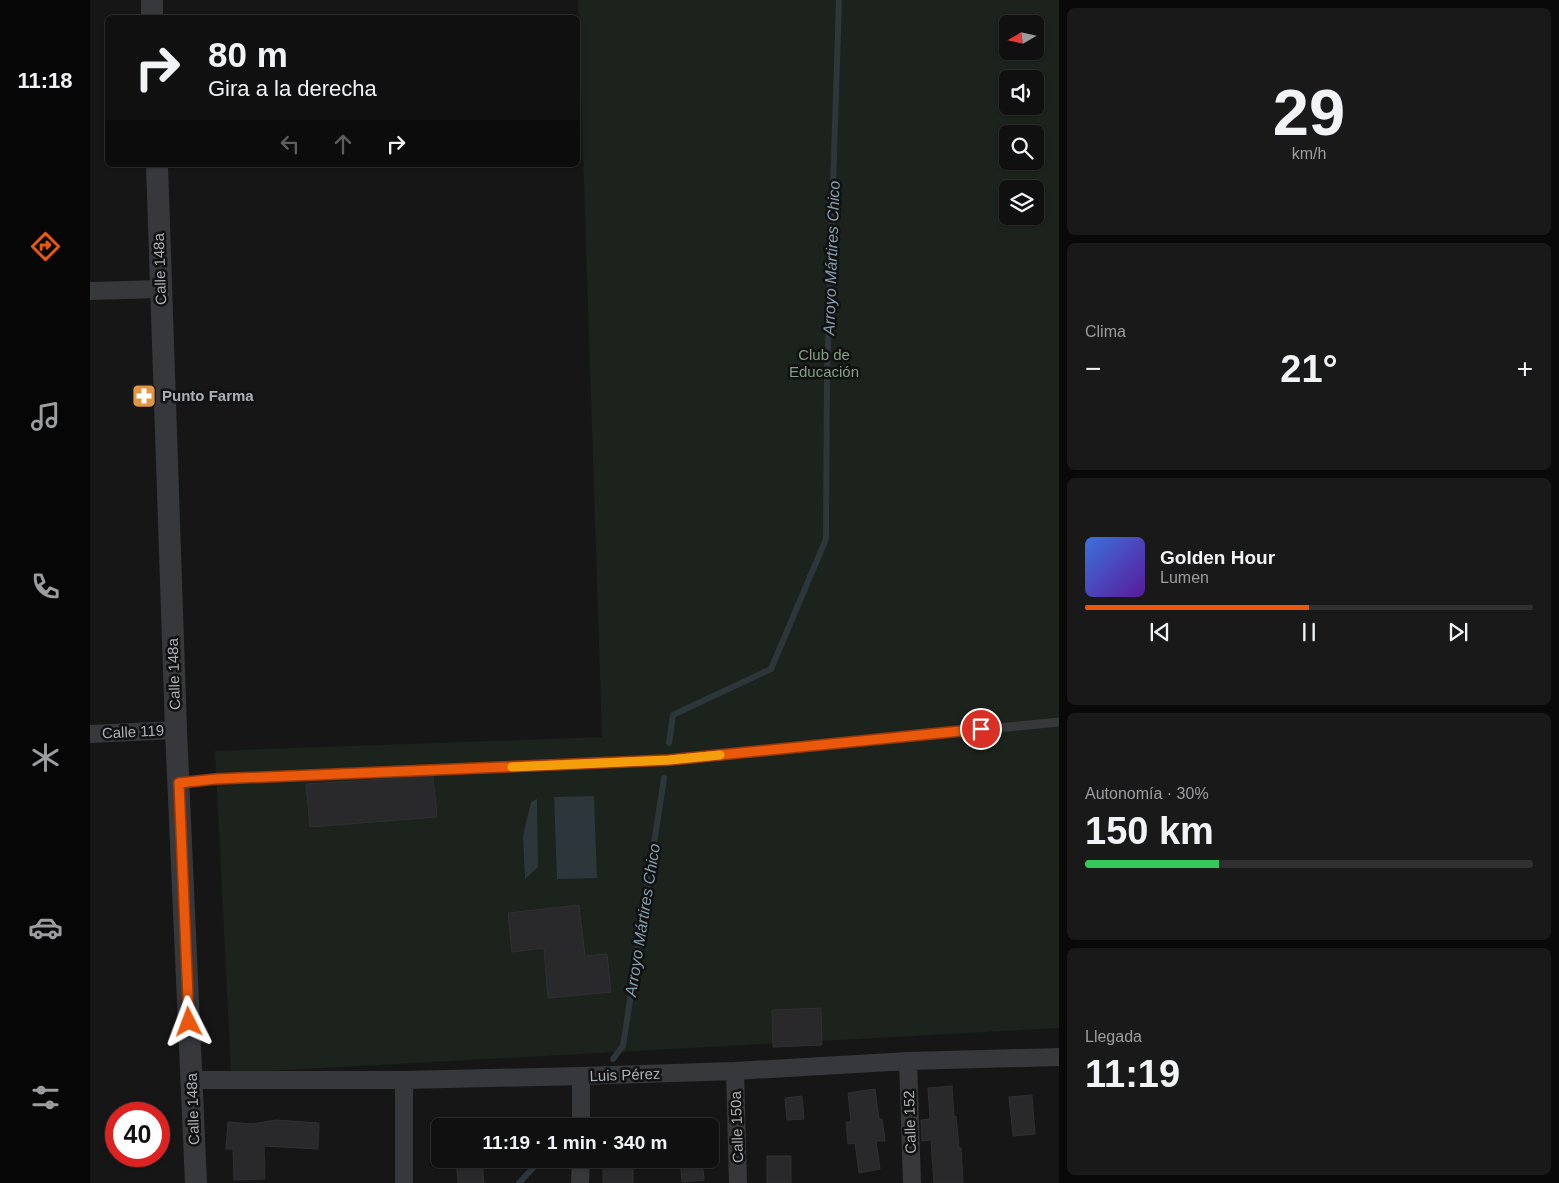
<!DOCTYPE html>
<html lang="es">
<meta charset="utf-8">
<style>
:root{--surface:#101011;--page:#19191a;--text:#f1f3f6;--muted:#9c9d9f;--line:#303031;--accent:#ea580c}
body{margin:0;font-family:Arial,sans-serif;background:var(--page);color:var(--text);height:100vh;display:flex;flex-direction:column;font-size:19px;white-space:nowrap}
*{box-sizing:border-box;margin:0}
p{font-size:16px;color:var(--muted)}
.icon{flex:none;width:28px;height:28px;fill:none;stroke:currentColor;stroke-width:2;stroke-linecap:round;stroke-linejoin:round}
.map{position:relative;flex:1;overflow:hidden}
.sheet{display:flex;flex-direction:column;gap:8px;padding:8px;background:#090909;width:500px}
.sheet>*{flex:none}
.banner{position:absolute;left:15px;top:15px;width:475px;height:152px;border-radius:8px;box-shadow:0 1px 4px #0004,0 0 0 1px var(--line);background:#101011;color:var(--text);overflow:hidden}
.needle{width:32px;rotate:261deg}
.controls{position:absolute;left:909px;top:15px;display:grid;gap:10px}
.controls a{display:grid;place-items:center;width:45px;height:45px;border-radius:8px;background:var(--surface);box-shadow:0 1px 4px #0004,0 0 0 1px var(--line);font-size:25px}
.speed{position:absolute;left:15px;top:1102px;display:flex;gap:10px;font-size:25px;font-weight:700;text-align:center}
.speed>*{display:grid;place-content:center;width:65px;height:65px;border-radius:50%;background:var(--surface);box-shadow:0 1px 4px #0004,0 0 0 1px var(--line);line-height:1}
.speed .limit{border:8px solid #d22;background:#fff;color:#111}
.pin{position:absolute;display:grid;place-items:center;width:42px;height:42px;color:#fff;margin:-21px;border:2px solid #fff;border-radius:50%;box-shadow:0 1px 5px #0007}
.me{position:absolute;width:55px;margin:-28px;rotate:357deg;stroke-linejoin:round;filter:drop-shadow(0 0 4px #0008)}
.turn{display:flex;align-items:center;gap:18px;height:105px;padding:0 20px;font-size:22px}
.turn .icon{width:65px;height:65px;stroke-width:2.5}
.turn b{display:block;font-size:35px;line-height:42px}
.lanes{display:flex;align-items:center;height:48px;padding:0 20px;background:#0003;justify-content:center;gap:25px;direction:ltr}
.lanes .off{opacity:.35}
.big{font-size:38px;font-weight:800;line-height:1.1}
.sheet .tile{flex:1;display:flex;flex-direction:column;justify-content:center;gap:8px;min-width:0;padding:0 18px;border-radius:8px;background:var(--page)}
.sheet .dial{align-items:center;gap:0}
.dial b{font-size:65px;line-height:1}
.song{display:flex;align-items:center;gap:15px}
.cover{width:60px;height:60px;border-radius:8px;background:linear-gradient(135deg,hsl(220 70% 55%),hsl(270 70% 35%))}
.played{height:5px;border-radius:2px;background:linear-gradient(90deg,var(--accent) 50%,var(--line) 50%)}
.keys{display:flex;justify-content:space-around;direction:ltr}
.heat{display:flex;justify-content:space-between;align-items:center;font-size:28px;direction:ltr}
.charge{height:8px;border-radius:4px;background:linear-gradient(90deg,#34c759 30%,var(--line) 0)}
.trip{position:absolute;left:341px;top:1118px;width:288px;height:50px;border-radius:8px;background:var(--surface);box-shadow:0 1px 4px #0004,0 0 0 1px var(--line);font-weight:800;line-height:50px;text-align:center}
main{display:flex;flex:1;min-height:0}
.tab-bar{display:flex;flex-direction:column;width:90px;justify-content:space-around;align-items:center;background:#060607;color:var(--muted)}
.tab-bar .icon{width:35px;height:35px}
.tab-bar .on{color:var(--accent)}
.tab-bar b{font-size:22px;color:var(--text)}
.map>svg:first-child{display:block}
.green{fill:#1c221c;fill-rule:evenodd}
.water{fill:#2d363a}
.lines{fill:none;stroke-linecap:round;stroke-linejoin:round}
.stream{stroke:#2d363a;stroke-width:6}
.building{fill:#29292b;stroke:#303033}
.service{stroke:#37383c;stroke-width:9}
.minor{stroke:#37383c;stroke-width:18}
.tertiary{stroke:#37383c;stroke-width:22}
.route-casing{stroke:#983908;stroke-width:12}
.route{stroke:#ea580c;stroke-width:9}
.slow{stroke:#f59e0b;stroke-width:9}
.labels{text-anchor:middle;stroke-width:5;stroke-linejoin:round;paint-order:stroke}
.street-label{font-size:15px;fill:#a9afb6;stroke:#111112}
.park-label{font-size:15px;fill:#849f82;stroke:#111112}
.poi-label{font-size:15px;font-weight:bold;fill:#a9afb6;stroke:#111112;text-anchor:start}
.water-label{font-size:16px;font-style:italic;fill:#839fae;stroke:#111112}
</style>
<main>
<nav class="tab-bar">
<b>11:18</b>
<svg class="icon on" aria-label="directions" viewBox="0 0 24 24"><path d="M12 3l9 9-9 9-9-9zM9 14v-3h6M13 9l2 2-2 2"/></svg>
<svg class="icon" aria-label="music" viewBox="0 0 24 24"><path d="M9 18V5l10-2v13"/><circle cx="6" cy="18" r="3"/><circle cx="16" cy="16" r="3"/></svg>
<svg class="icon" aria-label="phone" viewBox="0 0 24 24"><path d="M5 4h4l2 5-3 2q2 4 5 5l2-3 5 2v4C11 20 4 13 5 4z"/></svg>
<svg class="icon" aria-label="climate" viewBox="0 0 24 24"><path d="M12 3v18M4 7l16 10M4 17L20 7"/></svg>
<svg class="icon" aria-label="car" viewBox="0 0 24 24"><path d="M5 17H2v-5l4-1 3-4h7l3 4 3 1v5h-3M9 17h6M6 11h13"/><circle cx="7" cy="17" r="2"/><circle cx="17" cy="17" r="2"/></svg>
<svg class="icon" aria-label="filters" viewBox="0 0 24 24"><path d="M4 7h16M4 17h16"/><circle cx="9" cy="7" r="2"/><circle cx="15" cy="17" r="2"/></svg>
</nav>
<div class="map">
<svg width="969" height="1183" viewBox="0 0 969 1183">
<rect width="100%" height="100%" fill="#161617"/>
<!-- green -->
<path class="green" d="M488,0H969V1028L141,1073L125,751L512,737ZM918,24H945V51H918ZM918,79H945V106H918ZM918,134H945V161H918ZM918,189H945V216H918Z"/>
<!-- water -->
<path class="water" d="M504,796L507,878L467,879L464,797Z
M447,799L448,867L435,879L433,836L441,802Z"/>
<g class="lines">
<!-- stream -->
<path class="stream" d="M579,743L583,715L681,669L736,539L737,374L749,0
M523,1059L533,1046L574,778
M429,1183L444,1167"/>
</g>
<!-- building -->
<path class="building" d="M343,776L347,817L220,827L216,784Z
M489,905L495,956L517,954L521,992L458,998L454,948L422,952L418,913Z
M731,1008L732,1045L683,1047L682,1010Z
M862,1086L864,1117L866,1116L869,1148H871L873,1183H844L841,1140L832,1141L831,1120L840,1119L838,1088Z
M785,1089L789,1119H792L795,1141H786L790,1169L769,1173L765,1143L758,1144L756,1122H761L758,1093Z
M942,1095L945,1134L923,1136L919,1097Z
M712,1096L714,1119L697,1120L695,1098Z
M186,1120L229,1123L228,1149L174,1146L175,1179L144,1180L143,1149H136L138,1122L162,1124Z
M677,1156H701V1183H677Z
M366,1159H392L394,1183H368Z
M590,1159H612L614,1180L592,1182Z
M513,1162H543V1183H513Z"/>
<g class="lines">
<!-- service -->
<path class="service" d="M89,783L126,779L579,760L969,722"/>
<!-- minor -->
<path class="minor" d="M0,291L71,289
M0,734L86,730
M818,1061L822,1183
M645,1071L648,1183
M102,1080H314L491,1076L645,1071L818,1061L969,1057
M491,1126V1076
M314,1183V1080
M490,1183L491,1159"/>
<!-- tertiary -->
<path class="tertiary" d="M62,0V18
M67,165L86,730L106,1183"/>
</g>
<g class="lines">
<!-- route casing -->
<g class="route-casing">
<path id="route" d="M99,1022L89,783L126,779L579,760L891,729"/>
</g>
<!-- route -->
<use href="#route" class="route"/>
<!-- slow -->
<path class="slow" d="M422,767L579,760L630,755"/>
</g>
<!-- icons -->
<defs>
<g id="pharmacy-square" transform="scale(1.25)"><rect x="-9" y="-9" width="18" height="18" rx="4" fill="#e09745" stroke="#111112"/><path d="M-2-6h4v4h4v4h-4v4h-4v-4h-4v-4h4Z" fill="#fff"/></g>
</defs>
<g fill-rule="evenodd">
<use href="#pharmacy-square" x="54" y="396"/>
</g>
<g class="labels">
<!-- street labels -->
<g class="street-label">
<text transform="translate(70 269) rotate(-92)" y="5">Calle 148a</text>
<text transform="translate(84 674) rotate(-92)" y="5">Calle 148a</text>
<text transform="translate(43 732) rotate(-3)" y="5">Calle 119</text>
<text transform="translate(535 1075) rotate(-2)" y="5">Luis Pérez</text>
<text transform="translate(103 1109) rotate(-92)" y="5">Calle 148a</text>
<text transform="translate(820 1122) rotate(-92)" y="5">Calle 152</text>
<text transform="translate(647 1127) rotate(-92)" y="5">Calle 150a</text>
</g>
<!-- park labels -->
<g class="park-label">
<text x="734" y="360">Club de<tspan x="734" dy="17">Educación</tspan></text>
</g>
<!-- poi labels -->
<g class="poi-label">
<text x="72" y="401">Punto Farma</text>
</g>
<!-- water labels -->
<g class="water-label">
<text transform="translate(741 258) rotate(-88)" y="6">Arroyo Mártires Chico</text>
<text transform="translate(552 920) rotate(-81)" y="6">Arroyo Mártires Chico</text>
</g>
</g>
</svg>
<div class="controls">
<a><svg class="needle" viewBox="-14 -14 28 28"><path d="M0-13l5 13h-10z" fill="#e53935"/><path d="M0 13l5-13h-10z" fill="#9c9d9f"/></svg></a>
<a><svg class="icon" aria-label="sound" viewBox="0 0 24 24"><path d="M4 9h4l5-4v14l-5-4H4zM17 9q2 3 0 6"/></svg></a>
<a><svg class="icon" aria-label="search" viewBox="0 0 24 24"><circle cx="10" cy="10" r="6"/><path d="M15 15l6 6"/></svg></a>
<a><svg class="icon" aria-label="layers" viewBox="0 0 24 24"><path d="M12 4l9 5-9 5-9-5zM3 14l9 5 9-5"/></svg></a>
</div>
<div class="speed"><div class="limit">40</div></div>
<div class="pin" style="left:891px;top:729px;background:#d93025"><svg class="icon" aria-label="arrive" viewBox="0 0 24 24"><path d="M6 21V4h12l-3 4 3 4H6"/></svg></div>
<svg class="me" style="left:99px;top:1022px" viewBox="-20 -20 40 40"><path d="M0-17L14 15 0 8-14 15z" fill="#ea580c" stroke="#fff" stroke-width="4"/></svg>
<div class="trip">11:19 · 1 min · 340 m</div>
<div class="banner">
<div class="turn"><svg class="icon" aria-label="right" viewBox="0 0 24 24"><path d="M7 20v-9h11M14 6l5 5-5 5"/></svg><div><b>80 m</b>Gira a la derecha</div></div>
<div class="lanes"><svg class="icon off" aria-label="left" viewBox="0 0 24 24"><path d="M17 20v-9H6M10 6l-5 5 5 5"/></svg><svg class="icon off" aria-label="ahead" viewBox="0 0 24 24"><path d="M12 20V5M6 11l6-6 6 6"/></svg><svg class="icon" aria-label="right" viewBox="0 0 24 24"><path d="M7 20v-9h11M14 6l5 5-5 5"/></svg></div>
</div>
</div>
<section class="sheet">
<div class="tile dial"><b>29</b><p>km/h</p></div>
<div class="tile"><p>Clima</p>
<div class="heat"><a>−</a><b class="big">21°</b><a>+</a></div>
</div>
<div class="tile">
<div class="song"><i class="cover"></i><div><b>Golden Hour</b><p>Lumen</p></div></div>
<div class="played"></div>
<div class="keys"><svg class="icon" aria-label="previous" viewBox="0 0 24 24"><path d="M18 5L8 12l10 7zM5 5v14"/></svg><svg class="icon" aria-label="pause" viewBox="0 0 24 24"><path d="M8 5v14M16 5v14"/></svg><svg class="icon" aria-label="next" viewBox="0 0 24 24"><path d="M6 5l10 7-10 7zM19 5v14"/></svg></div>
</div>
<div class="tile"><p>Autonomía · 30%</p><b class="big">150 km</b><div class="charge"></div></div>
<div class="tile"><p>Llegada</p><b class="big">11:19</b></div>
</section>
</main>
